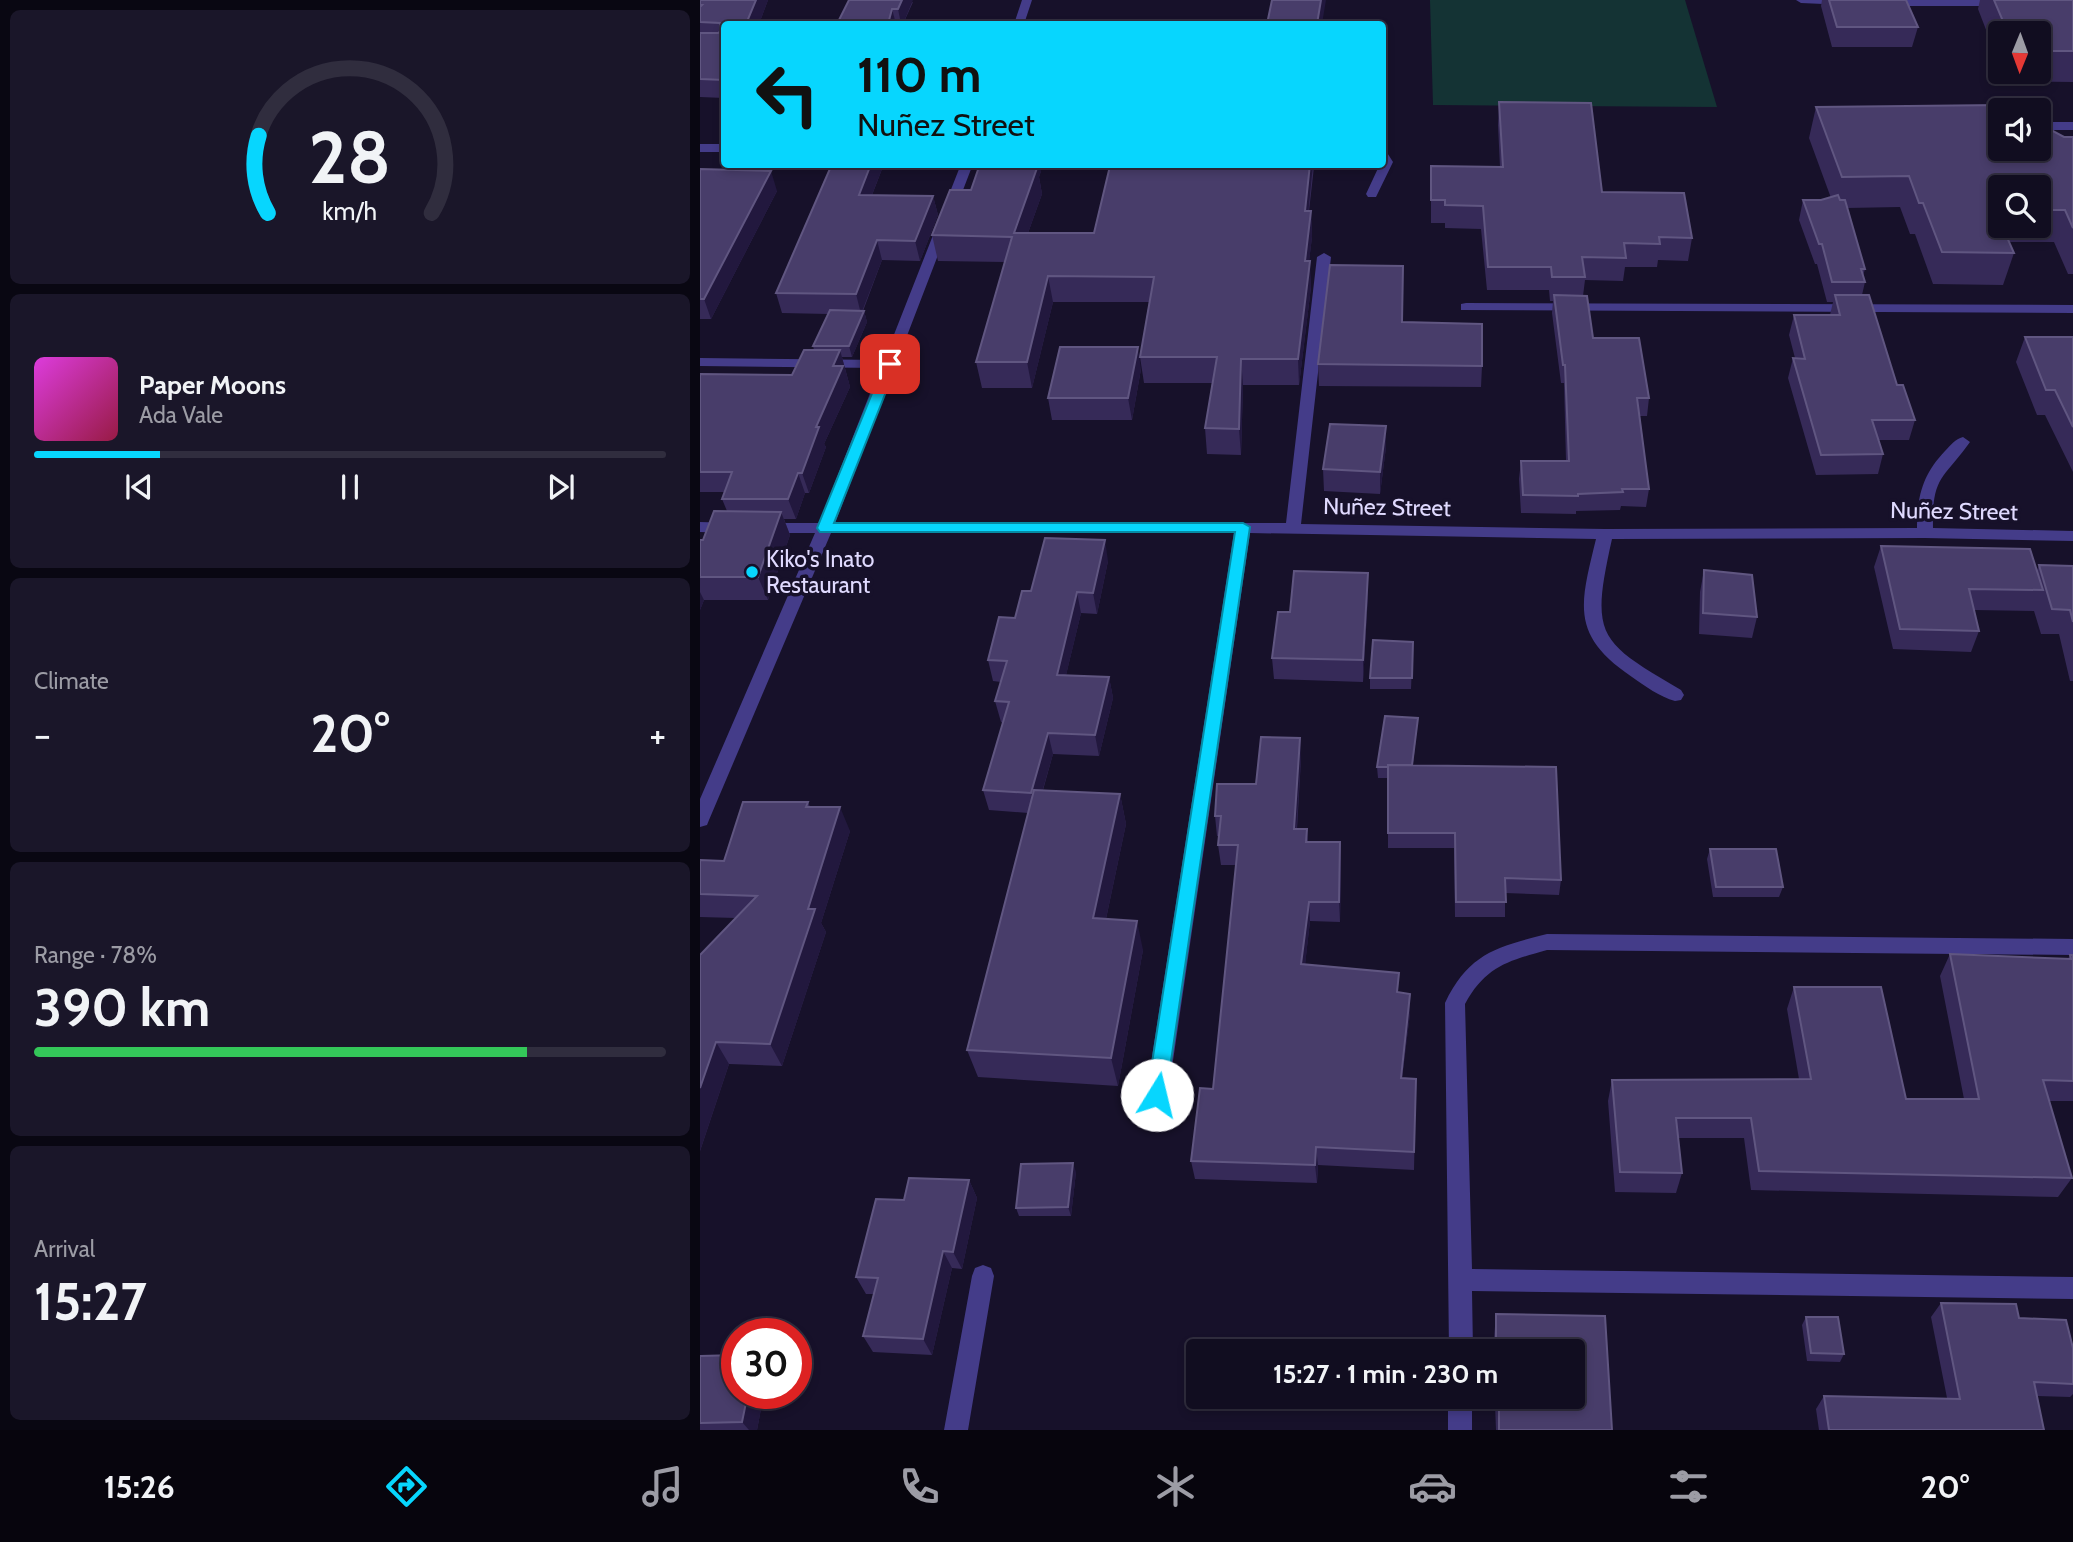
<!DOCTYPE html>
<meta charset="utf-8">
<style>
:root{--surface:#110d20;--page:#1a1629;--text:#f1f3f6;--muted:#9c9ca5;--line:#302d3e;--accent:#07d6fe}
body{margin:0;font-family:Cabin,sans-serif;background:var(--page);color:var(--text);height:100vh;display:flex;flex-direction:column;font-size:26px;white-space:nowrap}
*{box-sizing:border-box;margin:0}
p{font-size:23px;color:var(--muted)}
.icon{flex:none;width:38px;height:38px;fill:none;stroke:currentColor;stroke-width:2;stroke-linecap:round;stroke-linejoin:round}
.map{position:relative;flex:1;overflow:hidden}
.panel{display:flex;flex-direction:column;gap:10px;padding:10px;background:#090712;width:700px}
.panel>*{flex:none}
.hud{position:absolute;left:21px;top:21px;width:665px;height:147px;border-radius:7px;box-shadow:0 4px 10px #0003,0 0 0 2px var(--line);background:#07d6fe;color:#111;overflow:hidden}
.needle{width:46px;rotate:181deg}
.tools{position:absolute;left:1288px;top:21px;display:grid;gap:14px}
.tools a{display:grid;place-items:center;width:63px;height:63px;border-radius:7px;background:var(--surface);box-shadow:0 4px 10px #0003,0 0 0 2px var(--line);font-size:35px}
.speed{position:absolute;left:21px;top:1318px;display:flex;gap:14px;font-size:35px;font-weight:700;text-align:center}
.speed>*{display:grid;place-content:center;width:91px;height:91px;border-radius:50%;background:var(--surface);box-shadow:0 4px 10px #0003,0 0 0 2px var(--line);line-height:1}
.speed .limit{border:10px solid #d22;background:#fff;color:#111}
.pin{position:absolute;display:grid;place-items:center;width:60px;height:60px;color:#fff;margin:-30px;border-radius:14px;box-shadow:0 4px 10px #0006}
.me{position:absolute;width:77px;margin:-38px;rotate:9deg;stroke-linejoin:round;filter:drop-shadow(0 0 5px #0008)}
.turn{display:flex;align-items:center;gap:24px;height:147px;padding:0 21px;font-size:32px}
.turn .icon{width:91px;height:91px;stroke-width:2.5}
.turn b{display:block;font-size:49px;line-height:60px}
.big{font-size:52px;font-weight:700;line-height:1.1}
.panel .card{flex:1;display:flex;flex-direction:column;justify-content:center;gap:10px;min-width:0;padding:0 24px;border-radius:10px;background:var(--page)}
.panel .dial{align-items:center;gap:0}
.dial svg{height:182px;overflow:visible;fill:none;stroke:var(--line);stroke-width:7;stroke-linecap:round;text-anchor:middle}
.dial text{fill:var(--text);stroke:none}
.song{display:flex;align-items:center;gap:21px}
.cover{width:84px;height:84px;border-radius:10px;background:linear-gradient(135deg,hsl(300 70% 55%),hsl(340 70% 35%))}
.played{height:7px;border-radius:4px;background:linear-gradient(90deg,var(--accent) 20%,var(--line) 20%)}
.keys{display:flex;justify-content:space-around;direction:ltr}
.heat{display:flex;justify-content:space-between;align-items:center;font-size:38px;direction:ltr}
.charge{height:10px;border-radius:5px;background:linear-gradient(90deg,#34c759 78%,var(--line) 0)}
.trip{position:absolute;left:486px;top:1339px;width:399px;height:70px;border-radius:7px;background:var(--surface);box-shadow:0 4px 10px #0003,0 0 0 2px var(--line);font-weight:700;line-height:70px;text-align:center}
.tabs{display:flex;height:112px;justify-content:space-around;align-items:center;background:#07050d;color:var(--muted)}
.tabs .icon{width:49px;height:49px}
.tabs .current{color:var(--accent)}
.tabs b{font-size:32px;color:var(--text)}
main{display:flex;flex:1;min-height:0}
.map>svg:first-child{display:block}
.green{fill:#143334}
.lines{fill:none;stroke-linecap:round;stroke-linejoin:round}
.minor{fill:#443c89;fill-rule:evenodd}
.wall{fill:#362a58;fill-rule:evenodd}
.shaded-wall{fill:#22183e}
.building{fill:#483d6a;stroke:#605681;stroke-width:2}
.route{fill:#07d6fe;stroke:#058ba5;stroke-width:2}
.poi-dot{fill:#07d6fe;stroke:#17112a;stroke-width:2.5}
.labels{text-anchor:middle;stroke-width:7;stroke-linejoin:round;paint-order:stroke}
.street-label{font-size:23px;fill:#e0daff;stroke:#17112a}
.poi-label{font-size:23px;fill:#e0daff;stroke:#17112a;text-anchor:start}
</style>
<main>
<section class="panel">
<div class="card dial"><svg viewBox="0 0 100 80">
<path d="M14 69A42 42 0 1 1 86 69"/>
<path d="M14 69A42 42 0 0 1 10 35" stroke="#07d6fe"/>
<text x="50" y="56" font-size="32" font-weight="700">28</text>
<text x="50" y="72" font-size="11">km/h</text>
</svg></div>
<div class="card">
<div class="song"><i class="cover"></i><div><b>Paper Moons</b><p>Ada Vale</p></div></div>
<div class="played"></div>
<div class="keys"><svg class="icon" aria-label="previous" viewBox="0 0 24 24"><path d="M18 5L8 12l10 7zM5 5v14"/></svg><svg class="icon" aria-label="pause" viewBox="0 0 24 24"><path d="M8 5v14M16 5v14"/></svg><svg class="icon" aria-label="next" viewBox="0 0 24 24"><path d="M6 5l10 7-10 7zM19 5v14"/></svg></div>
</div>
<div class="card"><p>Climate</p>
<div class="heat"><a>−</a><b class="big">20°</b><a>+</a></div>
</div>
<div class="card"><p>Range · 78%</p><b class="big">390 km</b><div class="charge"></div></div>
<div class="card"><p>Arrival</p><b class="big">15:27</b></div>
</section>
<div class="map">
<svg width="1373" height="1430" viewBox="0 0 1373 1430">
<rect width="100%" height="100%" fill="#17112a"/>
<!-- green -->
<path class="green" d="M730,0H985L1017,107L733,105Z"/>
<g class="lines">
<!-- minor -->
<path class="minor" d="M322,0H332L324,24H314Z
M1096,0H1150L1151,2L1146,5L1101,3Z
M1183,0H1304L1308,3L1303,6H1184L1179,3Z
M1339,122H1373V130H1339Z
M0,144H24V152H0Z
M682,150L686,151L693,162L676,197H668L666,194L680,164H682Z
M261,164H273L135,523H586L617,257L624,253L631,257L601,524L905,529L1217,528C1217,496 1223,474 1245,451C1251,445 1255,439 1263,437L1270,442C1243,480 1232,475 1233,528L1373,531V541L1225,538L912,539C890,637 898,641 981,690L984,695L981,700L975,701C960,697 945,686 932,677C870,635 880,605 896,539L550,533L468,1095L464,1102L457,1105L450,1102L446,1095L534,533H131L9,820L7,825L0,827V799L115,533H63L55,528L63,523H119L180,368L0,366V358L184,360Z
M766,303L1373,305V313L761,310V304Z
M0,522L31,523L39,528L31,533L0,532Z
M847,934L1373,939V955L847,950C808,961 786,966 765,1004L772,1269L1373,1277V1299L772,1291L773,1351H749L745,1003C769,953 797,947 847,934Z
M283,1265L291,1268L294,1276L268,1430H244L272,1276L275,1268Z
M748,1396H772V1430H748Z"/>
</g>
<!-- wall -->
<path class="wall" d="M0,0H68L59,24H24V98L0,97Z
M1122,0H1206L1218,27L1212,47H1132L1121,6Z
M1280,0H1373V82L1306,81L1303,72H1339V33H1300V66L1278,9Z
M213,2L203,24H137Z
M799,102L902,192L992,238L988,261L958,260L957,267H925L923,281L885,280L883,296L893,338L949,398L947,416H940L949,489L946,507L921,506L920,510L876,511V514L821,513L819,479L821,461H866L864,383H861L852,313L853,301H850L849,290H787L781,229L745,228V223H731V166L800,167L798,125Z
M1116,107L1300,149L1364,137H1373V274H1368L1354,242H1309L1314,253L1303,285L1233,284L1215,234H1210L1200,207L1147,208L1165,269L1163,276L1165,282L1162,295L1197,385L1215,420L1209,440H1179L1183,454L1178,474L1116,475L1088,378L1093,358H1095L1089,335L1094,315H1130L1133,302H1127L1117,264H1115L1099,220L1103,200H1121L1131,198L1109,138ZM1300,187H1339V226H1300Z
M132,164H184L172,195L233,196L238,215L220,261L182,260L163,311H164L167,322L152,357H142L150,387L124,444L126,447L109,493H105L96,519H84L90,535L68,600H4L0,610V540H3L27,511L22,499L24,492H0V374L92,375L114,350L113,346L128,314L82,313L76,293Z
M424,164H628L627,167H614L609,211H611L612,237L609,261L611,287L599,385H543L541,455L507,454L505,428L512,383H444L440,357L449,302H353L332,388H282L276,362L305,262L238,261L232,235L271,190L341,171L339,177L342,194L328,233H394Z
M0,169L77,191L11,319H0Z
M703,322L782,366L781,387L619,386L618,364Z
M1325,337H1373V472L1345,415H1337L1316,362Z
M441,369L432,420H352L348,398Z
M686,447L680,494L624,491L623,469Z
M1181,546L1337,570L1339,565L1373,566V681H1370L1359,634H1341L1334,611L1274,610L1279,631L1271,652L1193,649L1174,567Z
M408,561L397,614L381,613L366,675L409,677L413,698L399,756L353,754L343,790L420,794L426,824L406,919L443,950L418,1086L278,1077L267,1050L328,813L289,810L283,790L303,723L301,722L295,701L301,682L293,681L288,660L331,591Z
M1004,570L1057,617L1052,638L999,634L1000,592Z
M668,595L663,682L574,679L572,658L590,612Z
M713,642L711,689H670V678Z
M718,718L713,765L861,880L859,895L805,893V917H755L754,848H688V778H678L677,767Z
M601,759L597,829H607L608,842H640L641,862L640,922L610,921L605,964L699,993L710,1013L702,1078L716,1079L714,1170L618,1165L617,1183L495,1179L491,1161L513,1089L536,865H521L518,845L519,836H517L515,816L556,784Z
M108,802L110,807L150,831L121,923L126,932L82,1066L29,1064L0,1151V955L36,918L0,917V860L24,861Z
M1010,849L1083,887L1079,897H1013L1007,859Z
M1250,954L1368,959L1370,955H1373V1101H1349L1372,1178L1358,1197L1051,1190L1044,1138H978L982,1173L976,1193L915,1192L908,1101L912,1080L1099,1079L1087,1009L1094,987L1206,1099H1264L1240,976Z
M376,1172L371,1216H319L316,1208Z
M269,1180L277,1198L262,1269L252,1268L232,1355L173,1352L163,1336L174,1294H166L156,1277L204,1200Z
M1241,1303L1319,1318L1373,1348V1394L1370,1397L1337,1396L1344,1430H1119L1116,1409L1124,1396L1247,1398L1231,1317Z
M796,1314L905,1316L912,1430H796L795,1404H778V1396H873V1351H778L780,1338H794Z
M1106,1317L1144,1354L1140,1362L1107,1361L1102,1325Z
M0,1356L64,1393L57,1430H0Z"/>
<!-- shaded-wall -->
<path class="shaded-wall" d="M56,0H68L59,24H46Z
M202,0H213L203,24H201L198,9Z
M621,0H626L622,24H617Z
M192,9L196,24H188Z
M171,164H184L164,215L159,195Z
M330,164H340L341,171L339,177L342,194L319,258L314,233Z
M610,164H613L606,236L605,211Z
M71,171L77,191L11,319L4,299Z
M233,196L238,215L220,261L215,241Z
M611,211L612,237L606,287L605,261Z
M177,240L182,260L161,314L156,294Z
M610,261L611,287L599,385L598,359Z
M348,276L353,302L332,388L327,362Z
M164,311L167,322L152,357L149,346Z
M438,347L441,369L432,420L428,398Z
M140,350L150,387L124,444L126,447L109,493L102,473L116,427L133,366Z
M541,359L543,385L541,455L539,429Z
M686,426V447L680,494V472Z
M98,473L105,493L96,519L88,499Z
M81,512L90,535L68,600L58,577Z
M405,540L408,561L397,614L393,593Z
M668,573V595L663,682V660Z
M0,592L4,600L0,610Z
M377,592L381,613L361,696L357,675Z
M409,677L413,698L399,756L395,735Z
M718,718L717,729L711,779V768Z
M348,733L353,754L336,813L331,793Z
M600,738L601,759L595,849L594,829Z
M420,794L426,824L400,947L393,918Z
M140,807L150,831L121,923L126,932L82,1066L70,1044L108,909Z
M640,842L641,862L640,922L639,902Z
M609,902L610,921L603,984L601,964Z
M437,921L443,950L418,1086L411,1058Z
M710,994V1013L700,1097L701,1078Z
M16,1042L29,1064L0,1151V1088Z
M616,1147L618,1165L617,1183L615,1165Z
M373,1163L376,1172L371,1216L368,1207Z
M269,1180L277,1198L262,1269L253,1252Z
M243,1251L252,1268L232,1355L223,1339Z
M48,1393H64L57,1430H49L42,1422Z"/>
<!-- building -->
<path class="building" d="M0,0H56L46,24H24V80L0,79V33H18L21,31L20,23L0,22V7L2,5H0Z
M149,0H202L198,9H192L188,24H137Z
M572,0H621L617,24H567Z
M1129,0H1206L1218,27H1137Z
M1294,0H1373V51H1339V33H1308Z
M799,102L891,103L902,192L984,193L992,238L959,237L960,244L924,243L926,258L882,257L885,277H852L851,267H788L783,206L745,205V200H731V166L803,167Z
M1300,105L1302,110H1300V149H1339V131H1353L1364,137H1373V228L1365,210H1339V187H1300V210H1296L1300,221V226H1302L1314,253L1242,252L1223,203H1219L1209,176L1142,177L1116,107Z
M132,164H171L159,195L233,196L215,241L177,240L156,294L76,293Z
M280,164H330L329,168H337L314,233H394L410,166H424V164H610L605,211H611L605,261H610L598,359H541L539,429L505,428L517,357H440L454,277L348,276L327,362H276L312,237L232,235L250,190H271Z
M0,169L71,171L4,299H0Z
M1138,195L1140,200H1145L1165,269H1161L1165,282H1132L1122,244H1119L1103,200H1121Z
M630,265L703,266L702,322L782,324V366L618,364Z
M854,295L887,296L893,338H939L949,398H937L949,489H922L923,492L878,494V496L823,495L821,461H869L865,365H863Z
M1135,295H1169L1197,385H1203L1215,420H1172L1183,454L1121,455L1093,358L1105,359L1094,315H1140Z
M130,310L164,311L149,346H113Z
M1325,337H1373V427L1355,390H1346Z
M360,347H438L428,398H348Z
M104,350H140L133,366H143L116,427H119L102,473H98L88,499H22L32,472H0V374L92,375Z
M630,424L686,426L680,472L623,469Z
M14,511L81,512L58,577H0V540H3Z
M345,538L405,540L393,593L377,592L357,675L409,677L395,735L348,733L331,793L283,790L309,702L295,701L307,661L288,660L299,617L315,618L322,591H331Z
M1181,546L1330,549L1343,590L1269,589L1279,631L1200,629Z
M1339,565L1373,566V622L1370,610L1352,609Z
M1004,570L1052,575L1057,617L1003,613Z
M594,571L668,573L663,660L572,658L578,612H590Z
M673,640L713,642L712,678H670Z
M685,716L718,718L712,765H688V767H677Z
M561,737L600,738L594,829H607L606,842H640L639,902H609L601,964L699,973L697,992L710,994L701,1078L716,1079L714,1152L616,1147L615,1165L491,1161L500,1088L513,1089L538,845H518L521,816H515L517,784H556Z
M688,765L856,767L861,880L805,878L806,902H756L755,833H688Z
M334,790L420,794L393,918L437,921L411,1058L267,1050Z
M43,802H108L106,807H140L108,909H115L70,1044L16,1042L0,1088V955L57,896L0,894V860L24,861Z
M1010,849H1076L1083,887H1016Z
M1250,954L1371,959L1370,955H1373V1081L1343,1080L1372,1178L1059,1171L1051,1118H976L982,1173L920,1172L912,1080L1111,1079L1094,987H1181L1206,1099H1279Z
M373,1163L368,1207L316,1208L321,1164Z
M209,1178L269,1180L253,1252L243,1251L223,1339L163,1336L178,1278L156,1277L176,1199L204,1200Z
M1241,1303L1316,1304L1319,1318L1366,1320L1373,1348V1384L1334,1382L1344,1430H1129L1124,1396L1260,1399Z
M796,1314L905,1316L912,1430H799V1396H873V1351H780V1338H796Z
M1106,1317H1138L1144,1354L1111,1353Z
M37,1355V1393H48L42,1422L0,1423V1356Z"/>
<!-- route -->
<path class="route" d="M190,360L197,364L134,523H543L550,527L466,1095L463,1101L457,1104L450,1101L447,1095L535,532H120L117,528L184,364Z"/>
<!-- markers -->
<circle class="poi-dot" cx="52" cy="572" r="7"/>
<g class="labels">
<!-- street labels -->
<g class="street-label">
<text transform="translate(687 507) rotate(1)" y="8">Nuñez Street</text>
<text transform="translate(1254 511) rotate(1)" y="8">Nuñez Street</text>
</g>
<!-- poi labels -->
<g class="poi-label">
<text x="66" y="567">Kiko's Inato<tspan x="66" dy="26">Restaurant</tspan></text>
</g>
</g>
</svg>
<div class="tools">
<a><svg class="needle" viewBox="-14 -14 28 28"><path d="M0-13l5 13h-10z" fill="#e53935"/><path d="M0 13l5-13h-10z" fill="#9c9ca5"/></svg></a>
<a><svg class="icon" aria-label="sound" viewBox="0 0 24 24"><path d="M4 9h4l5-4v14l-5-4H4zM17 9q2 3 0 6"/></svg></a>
<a><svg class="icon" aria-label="search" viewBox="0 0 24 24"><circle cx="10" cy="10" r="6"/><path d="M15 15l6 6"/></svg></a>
</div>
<div class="speed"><div class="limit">30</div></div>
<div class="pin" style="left:190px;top:364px;background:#d93025"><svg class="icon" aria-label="arrive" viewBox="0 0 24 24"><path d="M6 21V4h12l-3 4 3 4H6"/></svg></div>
<svg class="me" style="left:457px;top:1095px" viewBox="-20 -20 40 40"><circle r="19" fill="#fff"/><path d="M0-13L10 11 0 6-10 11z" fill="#07d6fe"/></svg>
<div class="trip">15:27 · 1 min · 230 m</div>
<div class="hud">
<div class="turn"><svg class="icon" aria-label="left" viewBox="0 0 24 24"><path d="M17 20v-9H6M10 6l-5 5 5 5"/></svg><div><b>110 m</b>Nuñez Street</div></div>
</div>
</div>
</main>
<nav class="tabs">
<b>15:26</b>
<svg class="icon current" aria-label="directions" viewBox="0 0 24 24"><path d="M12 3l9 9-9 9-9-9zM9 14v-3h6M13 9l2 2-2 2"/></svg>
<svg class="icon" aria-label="music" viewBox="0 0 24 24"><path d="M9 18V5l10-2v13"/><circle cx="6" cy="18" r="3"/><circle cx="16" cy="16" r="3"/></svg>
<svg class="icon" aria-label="phone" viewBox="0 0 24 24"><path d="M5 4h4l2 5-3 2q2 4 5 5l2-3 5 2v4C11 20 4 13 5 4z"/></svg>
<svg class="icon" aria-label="climate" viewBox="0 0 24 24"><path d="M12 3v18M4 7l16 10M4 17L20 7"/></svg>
<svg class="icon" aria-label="car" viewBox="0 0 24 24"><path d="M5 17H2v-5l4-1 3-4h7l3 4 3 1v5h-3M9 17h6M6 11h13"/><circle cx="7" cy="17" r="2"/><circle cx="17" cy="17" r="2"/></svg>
<svg class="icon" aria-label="filters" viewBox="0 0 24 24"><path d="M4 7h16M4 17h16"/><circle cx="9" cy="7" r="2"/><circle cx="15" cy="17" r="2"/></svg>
<b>20°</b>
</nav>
